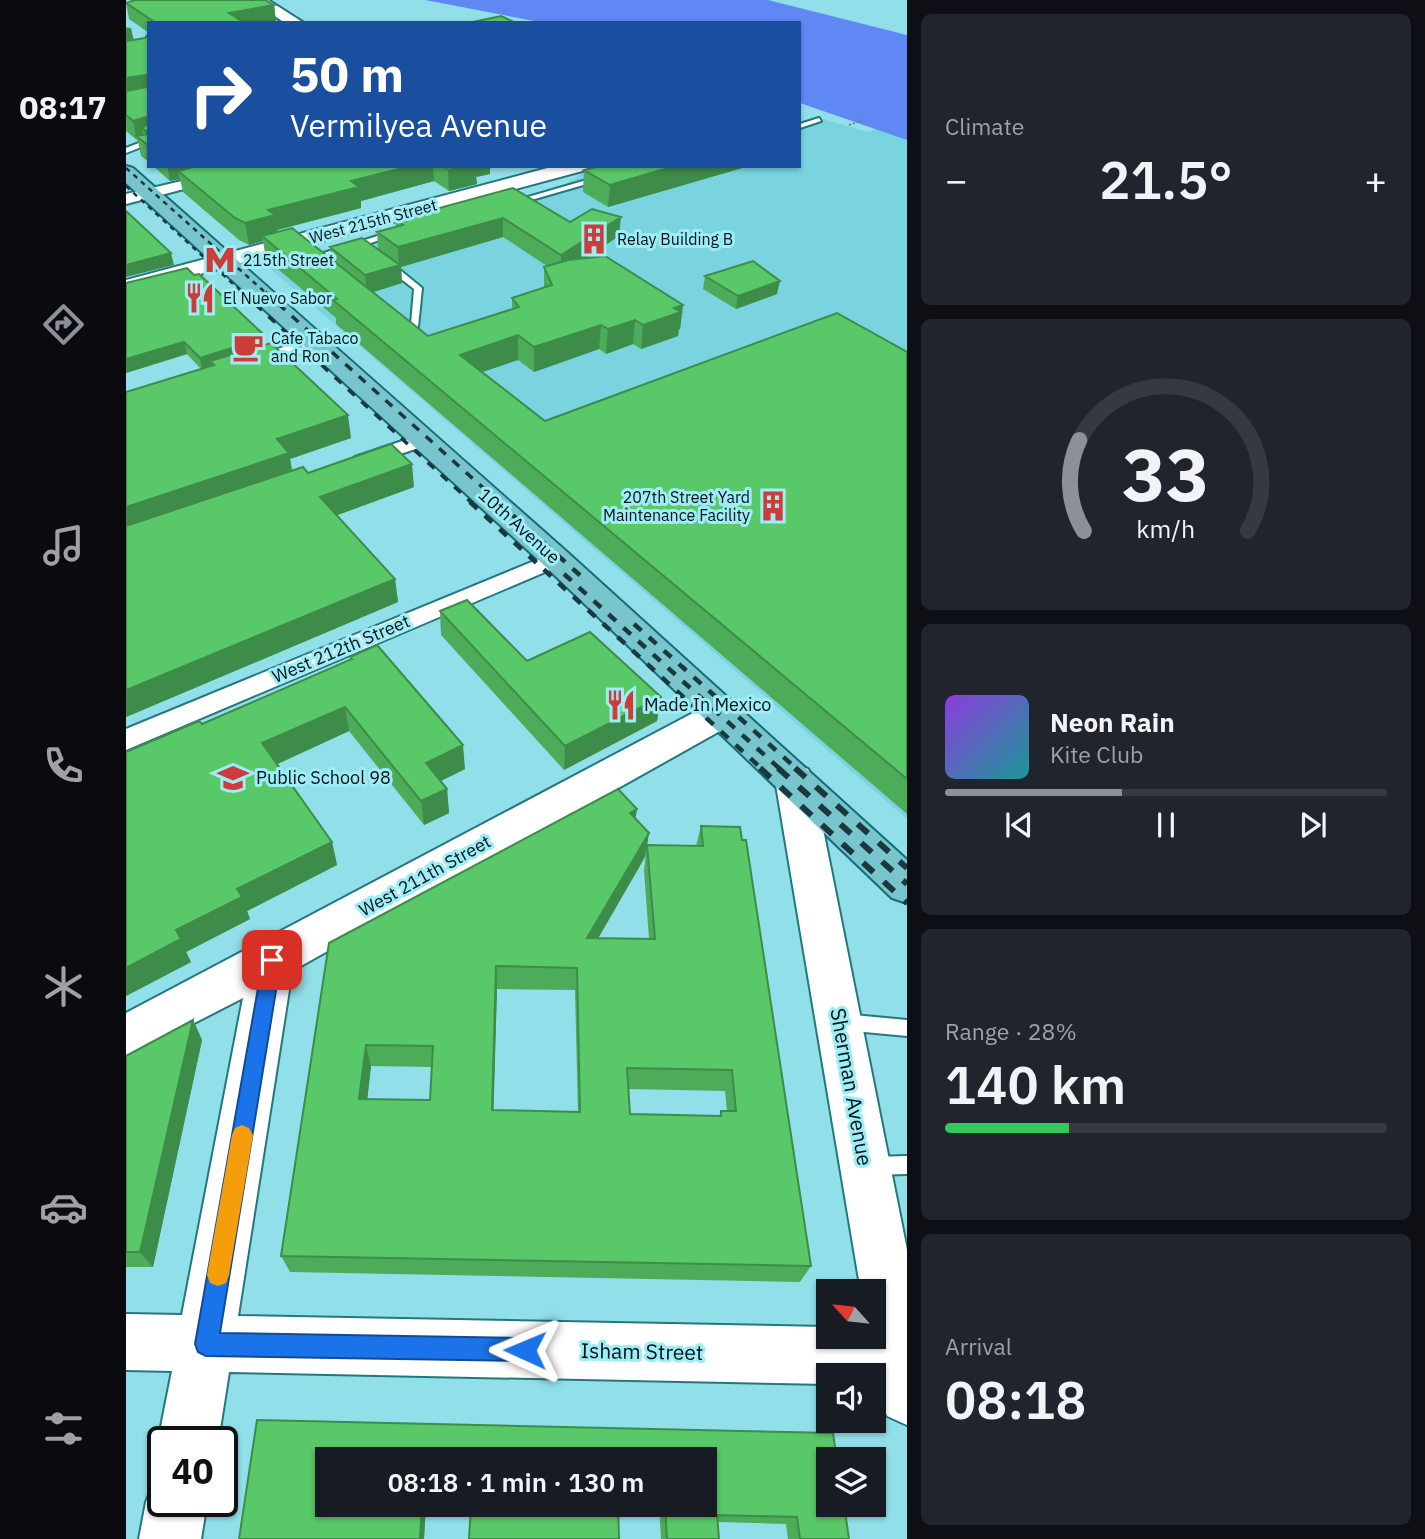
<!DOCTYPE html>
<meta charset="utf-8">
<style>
:root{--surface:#171b24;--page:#20242c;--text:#f1f3f6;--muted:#9ea1a6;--line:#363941;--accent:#8c9099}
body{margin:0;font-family:"IBM Plex Sans",sans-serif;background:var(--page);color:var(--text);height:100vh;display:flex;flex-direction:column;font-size:26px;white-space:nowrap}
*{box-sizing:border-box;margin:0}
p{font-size:23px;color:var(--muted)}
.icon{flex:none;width:38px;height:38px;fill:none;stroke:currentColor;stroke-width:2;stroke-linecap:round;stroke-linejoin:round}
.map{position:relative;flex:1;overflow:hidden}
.drawer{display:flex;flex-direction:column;gap:14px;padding:14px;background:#0d0f14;width:518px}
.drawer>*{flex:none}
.hud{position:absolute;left:21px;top:21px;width:654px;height:147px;border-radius:0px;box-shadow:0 2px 5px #0004;background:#1a4fa0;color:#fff;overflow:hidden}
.needle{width:46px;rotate:297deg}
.buttons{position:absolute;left:690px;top:1279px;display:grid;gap:14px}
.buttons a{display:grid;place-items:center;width:70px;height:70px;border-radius:0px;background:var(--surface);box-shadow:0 2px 5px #0004;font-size:35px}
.speed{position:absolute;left:21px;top:1426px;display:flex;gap:14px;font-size:35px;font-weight:700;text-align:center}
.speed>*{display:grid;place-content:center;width:91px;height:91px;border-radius:50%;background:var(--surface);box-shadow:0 2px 5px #0004;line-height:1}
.speed .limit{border:4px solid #111;border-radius:10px;background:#fff;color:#111}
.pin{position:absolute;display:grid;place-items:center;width:60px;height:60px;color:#fff;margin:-30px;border-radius:14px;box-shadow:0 4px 10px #0006}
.me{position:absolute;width:77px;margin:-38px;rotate:271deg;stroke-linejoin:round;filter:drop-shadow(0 0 5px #0008)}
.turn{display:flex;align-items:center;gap:24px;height:147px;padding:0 28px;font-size:32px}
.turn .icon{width:91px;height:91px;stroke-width:2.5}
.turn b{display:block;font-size:49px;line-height:60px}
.big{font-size:52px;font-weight:600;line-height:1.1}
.drawer .card{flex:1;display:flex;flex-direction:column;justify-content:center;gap:10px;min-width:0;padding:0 24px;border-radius:10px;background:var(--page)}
.drawer .dial{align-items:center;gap:0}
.dial svg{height:182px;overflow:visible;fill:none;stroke:var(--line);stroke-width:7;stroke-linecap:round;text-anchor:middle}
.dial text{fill:var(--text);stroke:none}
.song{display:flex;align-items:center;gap:21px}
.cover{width:84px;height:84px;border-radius:10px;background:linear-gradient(135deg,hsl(270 70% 55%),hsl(180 70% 35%))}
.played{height:7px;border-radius:4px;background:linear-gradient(90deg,var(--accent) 40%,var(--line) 40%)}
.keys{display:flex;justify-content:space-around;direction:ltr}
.heat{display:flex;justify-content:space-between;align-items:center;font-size:38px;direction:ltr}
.charge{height:10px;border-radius:5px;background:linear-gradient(90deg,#34c759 28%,var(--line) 0)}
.trip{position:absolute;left:189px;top:1447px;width:402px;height:70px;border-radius:0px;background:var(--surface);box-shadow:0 2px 5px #0004;font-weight:600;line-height:70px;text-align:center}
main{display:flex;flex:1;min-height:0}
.dock{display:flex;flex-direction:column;width:126px;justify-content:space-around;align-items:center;background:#090b0e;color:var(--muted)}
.dock .icon{width:49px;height:49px}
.dock .on{color:var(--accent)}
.dock b{font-size:32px;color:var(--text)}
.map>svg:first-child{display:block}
.built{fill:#79d4df}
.water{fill:#5f88f5}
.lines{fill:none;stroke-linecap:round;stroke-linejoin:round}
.lane-casing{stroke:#247780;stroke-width:4}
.street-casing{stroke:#247780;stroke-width:4}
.secondary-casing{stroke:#247780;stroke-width:4}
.primary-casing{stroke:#146d78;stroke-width:4}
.path{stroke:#53888f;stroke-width:2;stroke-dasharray:2 2;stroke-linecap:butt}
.lane{fill:#fff;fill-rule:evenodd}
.street{fill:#fff;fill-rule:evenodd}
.secondary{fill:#fff;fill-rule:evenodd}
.primary{fill:#78c5cd;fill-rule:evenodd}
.rail-far3{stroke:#1b393d;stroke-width:2.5;stroke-dasharray:5 5;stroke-linecap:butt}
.rail-far2{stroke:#1b393d;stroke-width:3.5;stroke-dasharray:9 9;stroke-linecap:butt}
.rail-far1{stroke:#1b393d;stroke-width:4.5;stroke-dasharray:10 10;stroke-linecap:butt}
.rail{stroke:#1b393d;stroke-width:6;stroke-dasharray:14 14;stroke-linecap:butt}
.wall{fill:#4dac59;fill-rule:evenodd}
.shaded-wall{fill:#3e8c49}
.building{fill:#59c868;stroke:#3e8c49;stroke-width:2;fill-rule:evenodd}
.route{fill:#1a73e8;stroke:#114b97;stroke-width:2}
.slow{fill:#f59e0b}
.labels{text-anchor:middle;stroke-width:6;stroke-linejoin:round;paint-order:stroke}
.far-street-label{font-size:16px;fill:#001316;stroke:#9eecf6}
.far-poi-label{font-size:16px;fill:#001316;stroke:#9eecf6;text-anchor:start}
.street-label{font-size:18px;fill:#001316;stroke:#9eecf6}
.poi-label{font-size:18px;fill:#001316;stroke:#9eecf6;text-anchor:start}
.near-street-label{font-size:21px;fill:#001316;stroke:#9eecf6}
</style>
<main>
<nav class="dock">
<b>08:17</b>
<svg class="icon on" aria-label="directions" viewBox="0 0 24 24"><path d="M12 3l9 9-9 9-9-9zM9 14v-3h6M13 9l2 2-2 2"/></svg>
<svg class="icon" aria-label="music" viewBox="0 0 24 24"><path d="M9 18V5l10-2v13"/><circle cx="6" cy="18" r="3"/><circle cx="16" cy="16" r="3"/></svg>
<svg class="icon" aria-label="phone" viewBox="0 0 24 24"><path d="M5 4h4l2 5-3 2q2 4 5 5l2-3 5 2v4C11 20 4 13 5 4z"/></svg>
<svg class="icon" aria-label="climate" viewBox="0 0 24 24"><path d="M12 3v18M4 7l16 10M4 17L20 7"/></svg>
<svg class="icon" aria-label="car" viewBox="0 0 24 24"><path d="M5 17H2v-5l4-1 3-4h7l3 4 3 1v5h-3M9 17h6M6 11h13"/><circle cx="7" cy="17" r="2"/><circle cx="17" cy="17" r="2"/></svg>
<svg class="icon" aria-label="filters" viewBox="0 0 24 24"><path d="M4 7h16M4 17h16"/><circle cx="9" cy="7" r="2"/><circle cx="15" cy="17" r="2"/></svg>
</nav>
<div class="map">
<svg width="781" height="1539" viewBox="0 0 781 1539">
<rect width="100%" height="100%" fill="#91dfe9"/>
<!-- built -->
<path class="built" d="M697,119L741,132L752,128L781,140V819L141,266L437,185L457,173L485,166H674V123Z"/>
<!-- water -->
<path class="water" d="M299,0H642L781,35V140L674,103V23H419Z"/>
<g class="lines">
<!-- lane casing -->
<g class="lane-casing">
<path id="lane" d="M693,118L695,121L674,128V124Z
M23,139V144L0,153V148Z
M471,177L478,179L388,205L381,203Z
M264,232L271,234L204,257L200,263L206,269L205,271H199L192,264L198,253Z
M257,261H263L296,288L292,327L275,333L270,330L285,324L288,289L257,265Z
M717,1014L781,1020V1036L717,1030L711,1027L709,1022L711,1017Z
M781,1156V1174L747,1175L740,1173L738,1166L740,1159L747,1157Z"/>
</g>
<!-- street casing -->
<g class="street-casing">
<path id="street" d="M120,166H147L0,204V194Z
M187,338L194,340L196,344L194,348L119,371L110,365L112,361Z
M297,434L307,440L304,444L236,467L225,461L229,457Z
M430,552L438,554L442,559L438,564L0,750V729Z"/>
</g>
<!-- secondary casing -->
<g class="secondary-casing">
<path id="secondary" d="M125,0H142L178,23H159Z
M429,166H463L460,170L0,294V280Z
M597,700L610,704L615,713L610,722L166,971L112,1316L702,1327V1337H747V1292H735L649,779L654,769L668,764L682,769L687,779L781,1250V1425L761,1416L750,1385H747V1376H702V1384L103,1372L92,1442H37V1453L32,1442L46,1371L0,1370V1314L56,1315L117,998L0,1058V1013L584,704Z
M37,1477V1502H81L75,1539H13L20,1502L29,1480Z"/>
</g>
<!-- primary casing -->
<g class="primary-casing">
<path id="primary" d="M0,166L7,168L441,552L781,860V903L766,898L419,566L0,183Z"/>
</g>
<!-- path -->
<path class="path" d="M723,125L737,120"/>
<!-- lane -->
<use href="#lane" class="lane"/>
<!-- street -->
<use href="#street" class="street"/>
<!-- secondary -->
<use href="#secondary" class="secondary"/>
<!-- primary -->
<use href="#primary" class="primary"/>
<!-- rail-far3 -->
<path class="rail-far3" d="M0,168L141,294
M0,186L118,294"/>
<!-- rail-far2 -->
<path class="rail-far2" d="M116,292L346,503
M139,292L374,503"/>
<!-- rail-far1 -->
<path class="rail-far1" d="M344,502L636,769
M372,502L456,577
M438,574L654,769
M508,624L671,769"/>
<!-- rail -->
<path class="rail" d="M634,768L781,903
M652,768L781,884
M669,768L781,868"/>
</g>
<!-- wall -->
<path class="wall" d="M0,2L148,5L150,22L23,23V33L3,19Z
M0,27L5,28L7,40L19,38L23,34V162L15,156L12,141L0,131Z
M27,166H370L364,168V174L350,177L351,184L323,191L308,181L235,201V208L151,230V232L206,260L204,247L252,249L251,232L270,227L269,220L387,188L444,222L493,236L460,258L557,305L554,329H553L552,336L515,349L507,344L480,354L473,349L408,372L392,360L356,372L419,421L781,352V814L210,324V318L140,259L137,241L123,245L113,240L57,192L54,179L44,181ZM377,237L421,266L418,267V288L386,298V309L302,336L247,292L276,283L275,267Z
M473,166H623L482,207L457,192L458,170Z
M579,276L651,294L610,309L577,289Z
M0,283L137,334L139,345L225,438L164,459L166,470L288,487L211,515L269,579L272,602L0,717V392L75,369L61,354L0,373Z
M314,611L401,661L535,697L531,721L438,770L315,635Z
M224,657L339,769L315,781L321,789L323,813L298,825L223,731L151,764L206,842L211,865L121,911L124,919L60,952L65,962L0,996V752L76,724L224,660Z
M511,809L509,819L523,833L519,857L472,938L523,939L518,870L521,845L570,846L575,826L685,1266L674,1282L164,1272L155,1256L203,943ZM371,989L449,990L452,1112L367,1110ZM245,1066L306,1067L304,1100L241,1099ZM502,1089L599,1091L601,1111H595L593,1116L504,1114Z
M67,1020L76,1040L27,1267H0V1056Z
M131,1420L707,1433L723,1539H662L660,1524L592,1522L593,1539H535L533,1505H579V1460H201V1505H300L298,1539H113Z"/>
<!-- shaded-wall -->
<path class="shaded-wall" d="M148,5L150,22L104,23L103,13Z
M5,28L9,46L0,48V29Z
M20,75L23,85L0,98V78Z
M20,117L23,129L16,128L18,139L10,136L7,121Z
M41,166H107L52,171L54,179L44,181Z
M285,166H307L308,181L235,201V208L151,230L152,237L136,236L137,241L123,245L119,223L142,210L225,181Z
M338,166H370L364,168V174L350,177L351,184L323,191L322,170Z
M549,166H623L482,207L484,185Z
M495,217L493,236L434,275L435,255Z
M377,218V237L275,267L276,283L241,294L239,275L273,265L272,247Z
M45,253L48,265L0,277V265Z
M654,281L651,294L610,309L612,296Z
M557,305L554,329H553L552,336L515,349L517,325L548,308Z
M509,320L507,344L480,354L482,329Z
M475,325L473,349L408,372V347Z
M137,334L139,346L84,361L86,367L76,370L74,358Z
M392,335V360L335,379L334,355Z
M58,342L61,354L0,373V359Z
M222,415L225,438L164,459L167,476L0,533V507L151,439Z
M286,464L288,487L198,520L194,497Z
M269,579L272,602L0,717V690Z
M535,697L531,721L438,770L439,746Z
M219,707L223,731L143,768L136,743Z
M337,745L339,769L302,787L300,763Z
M321,789L323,813L298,825L295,801Z
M511,809L507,834L504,813Z
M523,833L519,857L459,961L461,938Z
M206,842L211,865L121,911L124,919L60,952L65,962L0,996V968L50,930L111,889Z
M370,966L371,989L367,1130L366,1110Z
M67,1020L76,1040L27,1267L14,1252Z
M240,1045L245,1066L239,1120L233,1099Z
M296,1505H300L298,1539H294Z"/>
<!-- building -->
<path class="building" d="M9,0H139L148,5L103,13L119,23H30L0,3Z
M375,16L390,23H342Z
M22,34H23V134L16,128L20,125V117L7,121L0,115V91L21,87L20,75L0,78V41L19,38Z
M23,134V146L10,136Z
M71,166H285L225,181L233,187L142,210L149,215L119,223L109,218L52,171Z
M316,166H338L322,170Z
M473,166H549L484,185L458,170Z
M387,188L444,222L466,209L495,217L435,255L377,218L272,247L251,232L277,225L269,220Z
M0,211L45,253L0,265Z
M166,228L302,336L393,307L386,298L426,285L418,267L442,260L479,256L557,305L548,308L555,312L517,325L509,320L482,329L475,325L408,347L392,335L334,355L419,421L711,313L781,352V779L207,300L211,299L136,236Z
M236,238L274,265L239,275L204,247Z
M627,261L654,281L612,296L579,276Z
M61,268L68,275L73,274L137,334L129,336L132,340L74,358L58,342L0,359V283Z
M145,343L222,415L151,439L163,453L0,507V392L88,365L84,361Z
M265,444L286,464L194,497L269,579L0,690V526L177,467L182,473Z
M341,600L401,661L464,632L535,697L439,746L314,611Z
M251,645L337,745L300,763L321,789L295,801L219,707L136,743L206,842L111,889L116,897L50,930L55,939L0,968V752L73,721L76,724L226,659L224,657Z
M492,789L511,809L504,813L523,833L461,938L529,939L521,845L577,846L575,826L614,827L616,840H620L685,1266L155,1256L203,943ZM370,966L451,968L454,1112L366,1110ZM240,1045L307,1046L304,1100L233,1099ZM501,1068L606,1070L610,1111H595V1116L504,1114Z
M67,1020L14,1252H0V1056Z
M131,1420L707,1433L711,1460H702V1505H718L723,1539H674L671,1517L591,1515L593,1539H541L539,1505H579V1460H201V1505H296L294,1539H113Z
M345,1505H492L493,1539H343Z"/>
<!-- route -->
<path class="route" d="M146,952L153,955L155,960L94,1333L399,1338L407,1341L411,1350L407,1358L399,1361L80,1356L72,1352L69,1344L137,960L140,955Z"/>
<!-- slow -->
<path class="slow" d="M116,1125L123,1128L127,1135L103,1275L100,1283L92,1286L84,1283L81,1275L106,1135L109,1128Z"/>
<!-- icons -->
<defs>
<g id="building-bare" transform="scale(2.415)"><path d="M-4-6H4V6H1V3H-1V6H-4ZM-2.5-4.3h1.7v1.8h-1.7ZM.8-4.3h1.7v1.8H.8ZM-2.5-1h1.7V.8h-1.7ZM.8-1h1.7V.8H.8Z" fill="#cc3d39" stroke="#9eecf6" stroke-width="2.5" paint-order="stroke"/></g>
<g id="metro-bare" transform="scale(2.415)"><path d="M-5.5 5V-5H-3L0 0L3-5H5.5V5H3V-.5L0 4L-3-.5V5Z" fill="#cc3d39" stroke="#9eecf6" stroke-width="2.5" paint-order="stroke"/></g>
<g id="restaurant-bare" transform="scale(2.415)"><path d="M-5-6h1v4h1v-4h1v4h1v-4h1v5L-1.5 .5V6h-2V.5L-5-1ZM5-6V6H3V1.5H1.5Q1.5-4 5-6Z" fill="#cc3d39" stroke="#9eecf6" stroke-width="2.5" paint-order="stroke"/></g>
<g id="cafe-bare" transform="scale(2.415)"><path d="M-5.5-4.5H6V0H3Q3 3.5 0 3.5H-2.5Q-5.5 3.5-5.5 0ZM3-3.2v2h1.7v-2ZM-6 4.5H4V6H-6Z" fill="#cc3d39" stroke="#9eecf6" stroke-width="2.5" paint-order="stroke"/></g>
<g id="school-bare" transform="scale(2.415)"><path d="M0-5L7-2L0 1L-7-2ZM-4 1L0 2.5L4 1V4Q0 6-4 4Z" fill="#cc3d39" stroke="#9eecf6" stroke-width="2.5" paint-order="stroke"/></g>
</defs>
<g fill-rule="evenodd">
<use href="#building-bare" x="468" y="239"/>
<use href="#metro-bare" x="94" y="260"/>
<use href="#restaurant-bare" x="74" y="298"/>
<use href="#cafe-bare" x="122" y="347"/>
<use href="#building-bare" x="647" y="506"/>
<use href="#restaurant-bare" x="495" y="705"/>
<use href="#school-bare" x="107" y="778"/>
</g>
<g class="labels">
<!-- far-street labels -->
<g class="far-street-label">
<text transform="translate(247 221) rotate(-15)" y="6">West 215th Street</text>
</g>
<!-- far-poi labels -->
<g class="far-poi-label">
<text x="491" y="245">Relay Building B</text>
<text x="117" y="266">215th Street</text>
<text x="97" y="304">El Nuevo Sabor</text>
<text x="145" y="344">Cafe Tabaco<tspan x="145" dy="18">and Ron</tspan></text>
<text x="624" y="503" text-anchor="end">207th Street Yard<tspan x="624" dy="18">Maintenance Facility</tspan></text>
</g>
<!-- street labels -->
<g class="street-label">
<text transform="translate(393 526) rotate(42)" y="6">10th Avenue</text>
<text transform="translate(215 649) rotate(-23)" y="6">West 212th Street</text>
<text transform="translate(299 876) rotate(-29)" y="6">West 211th Street</text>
</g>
<!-- poi labels -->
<g class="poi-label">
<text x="518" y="711">Made In Mexico</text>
<text x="130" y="784">Public School 98</text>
</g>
<!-- near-street labels -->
<g class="near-street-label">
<text transform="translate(725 1087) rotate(80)" y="7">Sherman Avenue</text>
<text transform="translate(516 1352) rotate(1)" y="7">Isham Street</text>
</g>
</g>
</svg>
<div class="buttons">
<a><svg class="needle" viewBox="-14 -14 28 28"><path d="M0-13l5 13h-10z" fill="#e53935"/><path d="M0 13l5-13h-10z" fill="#9ea1a6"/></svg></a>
<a><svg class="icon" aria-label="sound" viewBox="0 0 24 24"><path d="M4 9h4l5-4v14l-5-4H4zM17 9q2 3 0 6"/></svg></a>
<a><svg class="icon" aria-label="layers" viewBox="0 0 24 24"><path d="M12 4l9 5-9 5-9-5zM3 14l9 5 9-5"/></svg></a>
</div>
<div class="speed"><div class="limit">40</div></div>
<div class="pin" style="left:146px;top:960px;background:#d93025"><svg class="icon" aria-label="arrive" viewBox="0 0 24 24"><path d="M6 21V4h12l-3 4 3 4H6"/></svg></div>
<svg class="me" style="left:399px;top:1350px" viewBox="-20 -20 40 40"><path d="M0-17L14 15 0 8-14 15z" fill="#1a73e8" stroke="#fff" stroke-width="4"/></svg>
<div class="trip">08:18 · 1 min · 130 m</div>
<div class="hud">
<div class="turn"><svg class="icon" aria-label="right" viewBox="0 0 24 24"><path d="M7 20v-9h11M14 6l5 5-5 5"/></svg><div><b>50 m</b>Vermilyea Avenue</div></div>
</div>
</div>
<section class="drawer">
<div class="card"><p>Climate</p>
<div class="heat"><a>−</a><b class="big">21.5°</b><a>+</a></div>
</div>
<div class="card dial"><svg viewBox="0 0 100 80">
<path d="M14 69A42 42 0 1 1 86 69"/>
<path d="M14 69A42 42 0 0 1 12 29" stroke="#8c9099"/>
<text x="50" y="56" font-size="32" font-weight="700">33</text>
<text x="50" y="72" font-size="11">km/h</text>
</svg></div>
<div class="card">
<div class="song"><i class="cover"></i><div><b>Neon Rain</b><p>Kite Club</p></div></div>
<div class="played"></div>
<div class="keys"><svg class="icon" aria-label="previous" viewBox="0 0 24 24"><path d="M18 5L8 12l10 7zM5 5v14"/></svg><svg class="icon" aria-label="pause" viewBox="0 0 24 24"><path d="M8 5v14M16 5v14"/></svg><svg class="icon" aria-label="next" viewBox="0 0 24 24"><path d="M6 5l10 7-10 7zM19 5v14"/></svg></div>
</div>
<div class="card"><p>Range · 28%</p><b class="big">140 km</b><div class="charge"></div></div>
<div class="card"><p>Arrival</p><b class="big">08:18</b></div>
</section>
</main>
